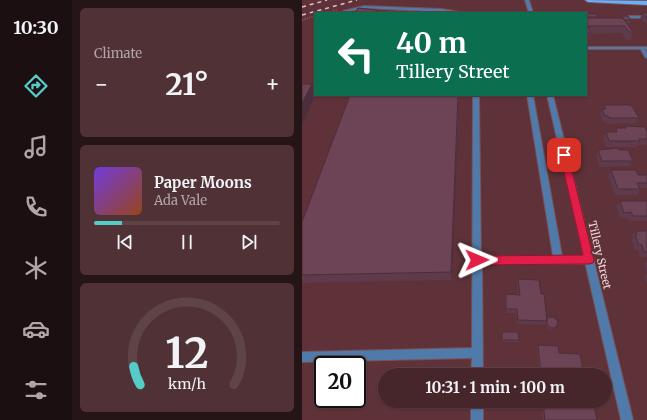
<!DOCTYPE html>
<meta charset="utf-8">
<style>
:root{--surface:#46262a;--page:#503236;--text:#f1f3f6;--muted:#b0a5a8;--line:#5e4347;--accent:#54cdc8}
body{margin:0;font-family:Merriweather,serif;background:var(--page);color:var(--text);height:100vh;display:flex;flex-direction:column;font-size:15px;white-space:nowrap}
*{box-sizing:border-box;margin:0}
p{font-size:13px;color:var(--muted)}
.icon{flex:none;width:22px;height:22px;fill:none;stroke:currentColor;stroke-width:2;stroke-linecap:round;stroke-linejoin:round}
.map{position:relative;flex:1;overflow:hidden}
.panel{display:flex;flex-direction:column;gap:8px;padding:8px;background:#261517;width:230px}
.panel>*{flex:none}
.guide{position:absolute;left:12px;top:12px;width:273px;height:84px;border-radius:0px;box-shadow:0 1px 3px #0004,0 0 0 1px var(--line);background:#0b6e4f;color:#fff;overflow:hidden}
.speed{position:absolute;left:12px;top:356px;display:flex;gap:8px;font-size:20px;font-weight:700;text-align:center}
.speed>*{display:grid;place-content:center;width:52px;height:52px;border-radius:50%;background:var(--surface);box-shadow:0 1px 3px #0004,0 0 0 1px var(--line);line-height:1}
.speed .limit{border:2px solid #111;border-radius:6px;background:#fff;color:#111}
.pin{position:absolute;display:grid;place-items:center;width:34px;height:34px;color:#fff;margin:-17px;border-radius:8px;box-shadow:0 2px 6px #0006}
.me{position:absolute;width:44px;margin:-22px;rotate:89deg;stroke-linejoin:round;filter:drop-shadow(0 0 3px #0008)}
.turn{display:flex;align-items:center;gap:14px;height:84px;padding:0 16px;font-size:18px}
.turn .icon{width:52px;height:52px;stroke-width:2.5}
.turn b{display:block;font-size:28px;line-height:34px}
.big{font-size:30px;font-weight:700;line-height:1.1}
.panel .widget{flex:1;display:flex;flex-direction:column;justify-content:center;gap:6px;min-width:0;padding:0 14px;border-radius:6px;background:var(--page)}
.panel .dial{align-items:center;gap:0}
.dial svg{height:104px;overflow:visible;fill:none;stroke:var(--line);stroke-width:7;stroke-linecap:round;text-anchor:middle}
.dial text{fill:var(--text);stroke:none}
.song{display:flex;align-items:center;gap:12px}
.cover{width:48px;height:48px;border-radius:6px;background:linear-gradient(135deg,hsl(260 70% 55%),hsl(20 70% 35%))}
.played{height:4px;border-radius:2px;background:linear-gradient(90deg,var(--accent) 15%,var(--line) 15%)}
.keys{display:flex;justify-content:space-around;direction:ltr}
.heat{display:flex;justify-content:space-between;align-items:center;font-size:22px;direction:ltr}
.trip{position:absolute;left:76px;top:368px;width:234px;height:40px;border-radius:20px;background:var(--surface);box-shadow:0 1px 3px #0004,0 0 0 1px var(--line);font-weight:700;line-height:40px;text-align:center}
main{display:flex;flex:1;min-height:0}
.dock{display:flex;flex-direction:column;width:72px;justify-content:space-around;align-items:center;background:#1c0f11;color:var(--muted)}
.dock .icon{width:28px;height:28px}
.dock .selected{color:var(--accent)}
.dock b{font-size:18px;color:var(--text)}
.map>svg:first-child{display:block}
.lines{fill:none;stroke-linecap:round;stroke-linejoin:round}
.service-casing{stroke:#795055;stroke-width:2}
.minor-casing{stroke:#795055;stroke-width:2}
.tertiary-casing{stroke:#795055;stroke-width:2}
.primary-casing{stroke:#795055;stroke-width:2}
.path{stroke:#8b6469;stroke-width:1.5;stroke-dasharray:1 1.5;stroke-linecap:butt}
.service{fill:#4f7aa9;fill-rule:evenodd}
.minor{fill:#4f7aa9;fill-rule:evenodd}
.tertiary{fill:#4f7aa9;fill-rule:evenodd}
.primary{fill:#69b0fb;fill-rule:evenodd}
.rail{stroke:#e2c4c8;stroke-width:1.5;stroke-dasharray:4 4;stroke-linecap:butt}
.wall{fill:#5e3a4a}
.shaded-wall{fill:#4c2f3c}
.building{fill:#6d4356;stroke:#4c2f3c}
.route{fill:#e11d48;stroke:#92132f}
.labels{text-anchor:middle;stroke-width:4;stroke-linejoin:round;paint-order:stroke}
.street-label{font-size:11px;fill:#f3d7da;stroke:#5e3238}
</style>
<main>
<nav class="dock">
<b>10:30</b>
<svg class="icon selected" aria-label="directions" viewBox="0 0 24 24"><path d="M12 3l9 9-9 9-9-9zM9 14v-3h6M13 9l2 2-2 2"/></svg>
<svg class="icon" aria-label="music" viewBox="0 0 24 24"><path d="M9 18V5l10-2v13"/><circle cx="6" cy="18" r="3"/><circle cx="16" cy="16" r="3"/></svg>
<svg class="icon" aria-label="phone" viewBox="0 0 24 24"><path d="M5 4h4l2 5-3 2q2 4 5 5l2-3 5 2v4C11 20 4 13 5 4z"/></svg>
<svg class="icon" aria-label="climate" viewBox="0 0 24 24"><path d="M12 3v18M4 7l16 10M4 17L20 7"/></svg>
<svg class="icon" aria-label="car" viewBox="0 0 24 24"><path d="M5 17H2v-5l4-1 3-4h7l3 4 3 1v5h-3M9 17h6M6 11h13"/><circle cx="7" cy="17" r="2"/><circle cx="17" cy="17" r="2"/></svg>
<svg class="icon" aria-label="filters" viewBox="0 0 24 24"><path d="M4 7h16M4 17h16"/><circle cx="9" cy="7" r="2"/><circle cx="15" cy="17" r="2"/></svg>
</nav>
<section class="panel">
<div class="widget"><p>Climate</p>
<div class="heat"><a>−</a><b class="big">21°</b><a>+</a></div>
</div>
<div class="widget">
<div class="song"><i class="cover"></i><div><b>Paper Moons</b><p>Ada Vale</p></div></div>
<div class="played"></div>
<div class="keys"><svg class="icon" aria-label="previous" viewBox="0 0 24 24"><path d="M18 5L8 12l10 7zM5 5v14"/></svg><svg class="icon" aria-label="pause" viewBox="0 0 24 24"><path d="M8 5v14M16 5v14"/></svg><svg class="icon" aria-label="next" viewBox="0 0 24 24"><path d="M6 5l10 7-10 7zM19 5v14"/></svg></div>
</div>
<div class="widget dial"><svg viewBox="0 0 100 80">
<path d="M14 69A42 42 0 1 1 86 69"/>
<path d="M14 69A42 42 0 0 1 9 55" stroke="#54cdc8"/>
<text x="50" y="56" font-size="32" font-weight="700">12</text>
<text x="50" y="72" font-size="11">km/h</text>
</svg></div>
</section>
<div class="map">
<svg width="345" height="420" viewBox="0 0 345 420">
<rect width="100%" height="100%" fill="#5e3238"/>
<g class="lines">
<!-- service casing -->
<g class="service-casing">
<path id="service" d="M62,6L140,9L163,13L62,8L43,12L41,11Z
M326,16H345V18H328L326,17Z
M338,47L342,48L345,52V58L343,57L338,48Z
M171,95H177L179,256H251L225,95H231L260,256H287L290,257L291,260L290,263L287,264H180L181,375H169L170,358L0,362V352L170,348Z
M169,401H181V420H169Z"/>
</g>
<!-- minor casing -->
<g class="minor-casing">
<path id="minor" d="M284,47H345V49H284Z"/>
</g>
<!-- tertiary casing -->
<g class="tertiary-casing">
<path id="tertiary" d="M223,0H227L231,13H227Z
M245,95H251L331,420H319Z"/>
</g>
<!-- primary casing -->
<g class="primary-casing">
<path id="primary" d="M283,0L345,1V5L286,2Z"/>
</g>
<!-- path -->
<path class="path" d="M24,13L35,10
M0,20L13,16"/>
<!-- service -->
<use href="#service" class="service"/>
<!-- minor -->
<use href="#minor" class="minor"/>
<!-- tertiary -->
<use href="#tertiary" class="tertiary"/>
<!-- primary -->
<use href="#primary" class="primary"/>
<!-- rail -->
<path class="rail" d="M0,7L25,0
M0,15L55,0"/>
</g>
<!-- wall -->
<path class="wall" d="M340,13H345V23H343L338,19Z
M285,14L296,18H319L320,16L329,20L328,23H324L331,32L328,40H324L320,33L289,34L287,41H284V18H285L284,16Z
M157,95V102L150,280L0,283V222Z
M302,105L337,118L334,123L305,124L304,122H301L298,114Z
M323,126L345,132V145H336L335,147H304L301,138L304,132H312L314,128H322Z
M296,150H317L331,161L328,166L297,167L294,156Z
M309,170L336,175H345V188H338V189L335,195H313L306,176Z
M318,201H345V221H327L326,218H318L314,207Z
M334,231H345V257H338L336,250H333L329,240L331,238L330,236Z
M345,260V273L342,264Z
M345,274V284L342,276Z
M216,279L239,294L245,319L256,324L252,329L248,330L244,326V323L243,325L215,324L214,313H204L203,298L204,294H216L215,284Z
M200,332L217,340L216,342H200Z
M236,345L257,353L282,375H237L235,348Z
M239,401H291L295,420H241Z"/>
<!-- shaded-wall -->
<path class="shaded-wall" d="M10,84L13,90V95H14L0,124V103Z
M157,95V102L150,280L149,272Z"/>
<!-- building -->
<path class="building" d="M56,8L75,10L73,13H53Z
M340,13H345V18Z
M285,14H294L296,17H286Z
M320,16H326L329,20H322L320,18Z
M284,18H321L331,32H327L323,26H286L289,33H284Z
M0,84H10L0,103Z
M48,95H156L149,272L0,275V222Z
M302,105H328L330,106L337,118H307L306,116H303L300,109H304Z
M323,126L343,127L345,132V139H337L338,141H307L304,132H315L314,128H324Z
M316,148L317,150H326L331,161H300L296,150Z
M309,170H334L336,175H345V183H335L338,189H316Z
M318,201H345V216H331L329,212L322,213Z
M334,231H345V252H342L340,245H337L333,235H335Z
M216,279L237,280L239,294H242L245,321L216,320L215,309H204V294L218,295Z
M247,317H251L255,320L256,324L253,328H249L245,324V319Z
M200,332H216L217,340H200Z
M236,345L256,346L257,353L278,354L282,375H239Z
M211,370H227L228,375H212Z
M241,401H291L295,420H243Z"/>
<!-- route -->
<path class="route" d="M262,152L266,155L292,260L291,263L287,264L175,265L171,264L170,260L171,257L175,256L281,255L258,155Z"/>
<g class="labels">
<!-- street labels -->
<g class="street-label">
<text transform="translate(298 255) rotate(77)" y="4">Tillery Street</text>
</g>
</g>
</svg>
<div class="speed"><div class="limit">20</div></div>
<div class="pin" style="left:262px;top:155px;background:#d93025"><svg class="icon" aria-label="arrive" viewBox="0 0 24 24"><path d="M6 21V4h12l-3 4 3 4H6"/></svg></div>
<svg class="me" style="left:175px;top:260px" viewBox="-20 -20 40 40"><path d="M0-17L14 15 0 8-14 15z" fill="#e11d48" stroke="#fff" stroke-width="4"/></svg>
<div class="trip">10:31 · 1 min · 100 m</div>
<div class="guide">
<div class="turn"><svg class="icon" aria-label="left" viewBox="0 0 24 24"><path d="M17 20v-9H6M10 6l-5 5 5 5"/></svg><div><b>40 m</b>Tillery Street</div></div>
</div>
</div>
</main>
